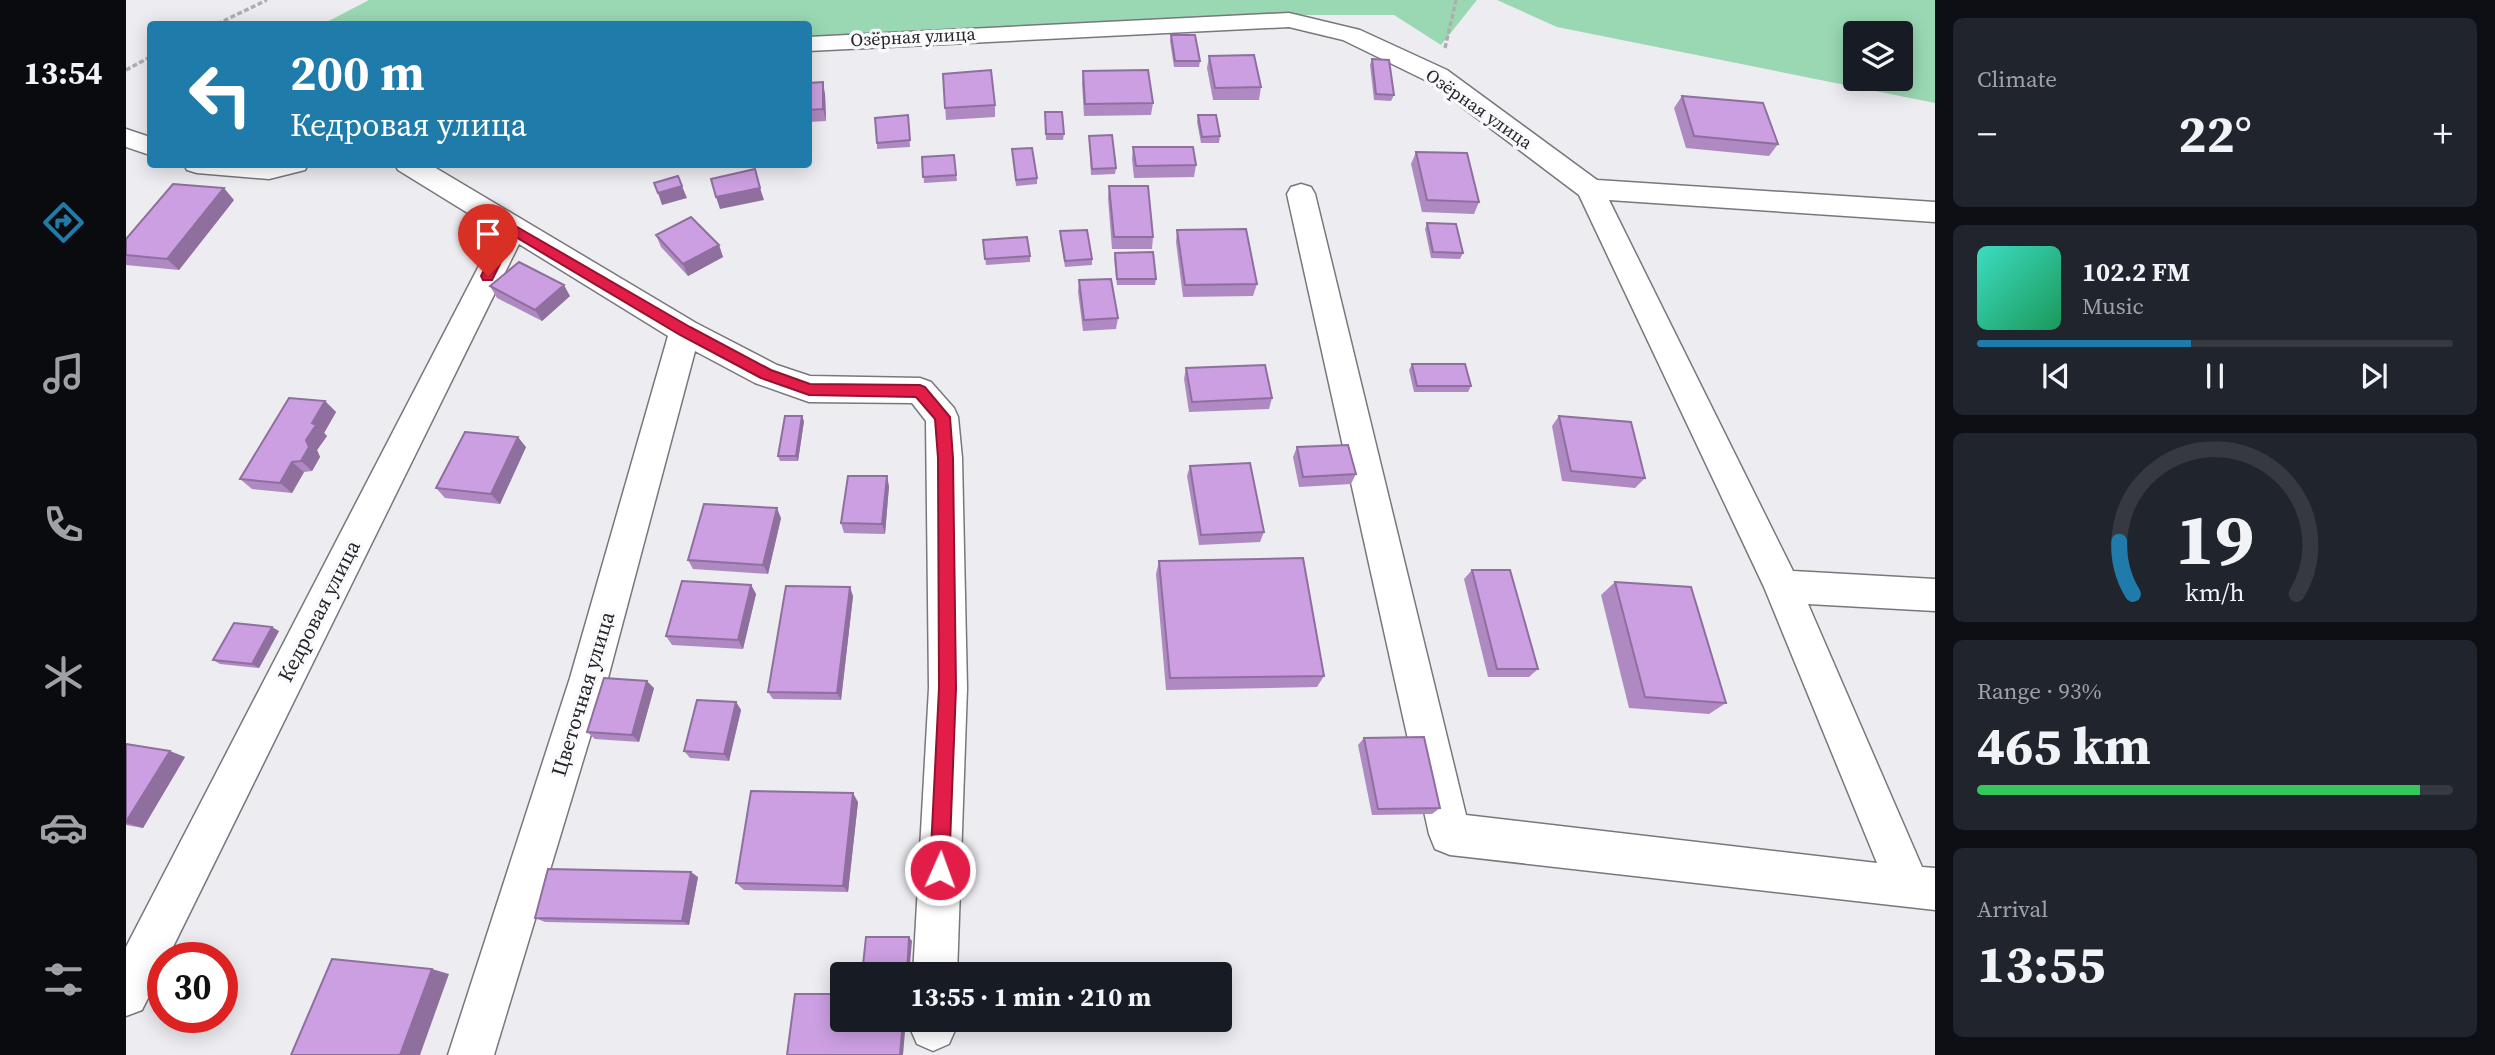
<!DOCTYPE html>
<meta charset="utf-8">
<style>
:root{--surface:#171b24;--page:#20242c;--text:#f1f3f6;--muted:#9ea1a6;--line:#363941;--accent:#1f7ba9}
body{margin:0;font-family:"Source Serif 4",serif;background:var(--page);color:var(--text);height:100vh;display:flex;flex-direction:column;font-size:26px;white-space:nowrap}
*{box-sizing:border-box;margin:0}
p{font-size:23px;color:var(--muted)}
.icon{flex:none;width:38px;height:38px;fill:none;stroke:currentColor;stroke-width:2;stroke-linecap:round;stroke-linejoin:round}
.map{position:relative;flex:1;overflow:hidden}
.drawer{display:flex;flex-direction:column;gap:18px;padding:18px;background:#0d0f14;width:560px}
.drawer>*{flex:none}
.top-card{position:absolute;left:21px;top:21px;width:665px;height:147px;border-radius:7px;box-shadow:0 4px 18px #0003;background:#1f7ba9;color:#fff;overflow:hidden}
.tools{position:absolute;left:1717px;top:21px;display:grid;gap:14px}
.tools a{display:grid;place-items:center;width:70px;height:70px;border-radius:7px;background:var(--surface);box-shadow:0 4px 18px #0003;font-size:35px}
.speed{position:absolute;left:21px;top:942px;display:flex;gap:14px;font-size:35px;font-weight:700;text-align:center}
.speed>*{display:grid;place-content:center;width:91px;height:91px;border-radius:50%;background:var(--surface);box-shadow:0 4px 18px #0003;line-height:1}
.speed .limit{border:10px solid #d22;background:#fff;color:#111}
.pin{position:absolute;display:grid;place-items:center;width:60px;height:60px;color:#fff;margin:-72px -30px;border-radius:50% 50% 50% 0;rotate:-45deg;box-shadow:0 0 7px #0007}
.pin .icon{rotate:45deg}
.me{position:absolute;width:77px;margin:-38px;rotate:2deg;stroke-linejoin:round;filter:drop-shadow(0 0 5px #0008)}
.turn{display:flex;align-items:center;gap:24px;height:147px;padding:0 28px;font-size:32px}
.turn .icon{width:91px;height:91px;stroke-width:2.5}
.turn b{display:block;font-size:49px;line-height:60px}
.big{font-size:52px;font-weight:700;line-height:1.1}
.drawer .tile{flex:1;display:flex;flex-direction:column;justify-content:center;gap:10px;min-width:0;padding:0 24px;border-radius:10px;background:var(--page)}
.drawer .dial{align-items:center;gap:0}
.dial svg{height:182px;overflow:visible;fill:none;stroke:var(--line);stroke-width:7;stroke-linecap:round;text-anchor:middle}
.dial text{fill:var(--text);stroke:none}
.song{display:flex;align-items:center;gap:21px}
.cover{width:84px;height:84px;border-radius:10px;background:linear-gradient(135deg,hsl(170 70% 55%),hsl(150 70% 35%))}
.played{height:7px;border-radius:4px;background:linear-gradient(90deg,var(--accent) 45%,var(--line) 45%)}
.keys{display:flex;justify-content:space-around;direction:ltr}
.heat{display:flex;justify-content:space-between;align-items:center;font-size:38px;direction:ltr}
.charge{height:10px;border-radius:5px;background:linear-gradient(90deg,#34c759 93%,var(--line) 0)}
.trip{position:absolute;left:704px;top:962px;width:402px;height:70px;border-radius:7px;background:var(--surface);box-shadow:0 4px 18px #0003;font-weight:700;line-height:70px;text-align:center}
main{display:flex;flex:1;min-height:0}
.tabs{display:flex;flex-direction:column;width:126px;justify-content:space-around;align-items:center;background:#090b0e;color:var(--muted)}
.tabs .icon{width:49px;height:49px}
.tabs .current{color:var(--accent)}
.tabs b{font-size:32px;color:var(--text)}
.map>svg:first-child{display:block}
.green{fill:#9ad8b3;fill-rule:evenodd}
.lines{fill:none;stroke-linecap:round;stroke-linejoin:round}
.minor-casing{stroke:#78777b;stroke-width:3}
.path{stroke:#aeadb1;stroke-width:3.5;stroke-dasharray:5 2.5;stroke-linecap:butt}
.minor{fill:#fff;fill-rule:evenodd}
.wall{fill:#af89c2}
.shaded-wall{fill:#8f6f9e}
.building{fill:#cc9fe2;stroke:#8f6f9e;stroke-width:2}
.route{fill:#e11d48;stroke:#92132f;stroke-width:2}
.labels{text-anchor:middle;stroke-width:7;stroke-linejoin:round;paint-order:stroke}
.far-street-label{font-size:18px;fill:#242425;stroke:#fafafe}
.street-label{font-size:21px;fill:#242425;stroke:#fafafe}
</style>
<main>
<nav class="tabs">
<b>13:54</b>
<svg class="icon current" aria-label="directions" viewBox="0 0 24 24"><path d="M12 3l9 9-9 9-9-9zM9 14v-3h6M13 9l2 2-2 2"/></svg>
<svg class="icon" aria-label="music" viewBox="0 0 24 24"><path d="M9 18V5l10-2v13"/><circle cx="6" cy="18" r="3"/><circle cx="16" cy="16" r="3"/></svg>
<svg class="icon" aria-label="phone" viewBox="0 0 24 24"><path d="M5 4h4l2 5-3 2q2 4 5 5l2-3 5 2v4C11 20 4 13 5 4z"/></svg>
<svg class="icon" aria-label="climate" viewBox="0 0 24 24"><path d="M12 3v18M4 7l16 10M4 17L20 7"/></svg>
<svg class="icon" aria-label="car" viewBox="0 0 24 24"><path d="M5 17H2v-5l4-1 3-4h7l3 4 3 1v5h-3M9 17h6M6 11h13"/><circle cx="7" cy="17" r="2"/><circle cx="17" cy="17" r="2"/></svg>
<svg class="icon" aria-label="filters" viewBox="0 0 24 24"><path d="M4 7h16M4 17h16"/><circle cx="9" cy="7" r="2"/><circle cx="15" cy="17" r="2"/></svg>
</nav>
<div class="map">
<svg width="1809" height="1055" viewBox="0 0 1809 1055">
<rect width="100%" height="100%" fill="#edecf1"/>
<!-- green -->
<path class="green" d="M243,0H1351L1315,45L1268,15H1096L683,47L682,24H197Z
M1371,0H1809V103L1431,27ZM1729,33H1774V79H1729Z"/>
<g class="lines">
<!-- minor casing -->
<g class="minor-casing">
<path id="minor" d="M1163,13L1234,30L1321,70L1471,180L1809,202V222L1483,200L1667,571L1809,579V611L1682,604L1796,867L1809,868V910L1324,855L1309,849L1303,834L1161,194L1165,187L1175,184L1185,187L1189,194L1340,815L1751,863L1638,587L1453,195L1303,82L1217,40L1163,27L682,51V37Z
M0,129L24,137V155L0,147Z
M58,164H182L179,170L143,179L71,173L61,170Z
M269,164H303L570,323L651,365L684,376L794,378L805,382L828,408L832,417L836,458L841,688L831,975H787L803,688L800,421L786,403L683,402L629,383L569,351L482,678L368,1055H322L444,678L542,336L393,244L42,957H37V968L16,1010L0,1016V947L371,231L272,170Z
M784,1020H830V1028L823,1044L807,1051L791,1044L784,1028Z"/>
</g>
<!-- path -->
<path class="path" d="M91,24L141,0
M1319,48L1330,0
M0,70L24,57"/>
<!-- minor -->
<use href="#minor" class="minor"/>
</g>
<!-- wall -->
<path class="wall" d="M1045,35L1074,61L1073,67H1048L1044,41Z
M1083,56L1135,87L1133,100H1087L1081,68Z
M1246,59L1268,95L1265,101L1248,100L1244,65Z
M957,71L1027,103L1025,115L958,116L956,83Z
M817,74L869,105V117L820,120Z
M682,83L699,94L700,121L682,122Z
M1556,96L1652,144L1643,156L1560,148L1548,108Z
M919,112L938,134L937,140H920Z
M782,115L784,147L751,149V143Z
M1072,115L1094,136L1093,143H1075L1071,122Z
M963,136L990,168L989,174L965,175Z
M1007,147L1070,165L1068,177L1008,178L1006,159Z
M886,149L911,178V184L890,186Z
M1290,152L1353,202L1348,214L1296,212L1285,164Z
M828,155L831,181L798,183L796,157Z
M983,186L1027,237L1026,249H986L982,198Z
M108,200L53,270L0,265V239Z
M1301,223L1337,253L1334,259L1305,258L1299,229Z
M1051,230L1131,284L1127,296L1057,297L1050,242Z
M934,231L966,259V265L939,267L934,237Z
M530,235L593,245L597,257L562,276L535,247Z
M857,240L904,256V262L860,265Z
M989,253L1030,279L1029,285H991L988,259Z
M953,280L992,318L990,329L957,331L952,292Z
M364,286L444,296L416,321L371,298Z
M1286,364L1345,386L1342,392H1288L1283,370Z
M1060,368L1146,398L1143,409L1063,412L1058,379Z
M199,401L210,412L198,433L201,436L191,450L194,457L186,471L178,472L166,493L126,489L114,479Z
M1433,416L1519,478L1509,488L1436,481L1426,426Z
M678,421L672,461H654L652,456Z
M400,447L374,504L319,498L310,488Z
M1171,447L1230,474L1225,484L1173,487L1167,457Z
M1064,466L1138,532L1134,542L1073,545L1061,476Z
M763,486L759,534L718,533L715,523Z
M655,518L642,574L567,569L562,560Z
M1033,561L1198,676L1191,687L1040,690L1030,574Z
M1346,570L1412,669L1403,677H1362L1338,579Z
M1489,582L1600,703L1583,714L1503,708L1475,595Z
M625,585L630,594L617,649L546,645L540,636Z
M727,596L715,700L647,699L642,692Z
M153,631L133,668L94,664L87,660Z
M528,688L513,742L469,739L461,732Z
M610,702L615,710L603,761L564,758L558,751Z
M1238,738L1314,808L1306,814L1246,815L1232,745Z
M0,744L59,757L17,828L0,825Z
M732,802L722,892L618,890L610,883Z
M572,877L563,925L419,922L409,918Z"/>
<!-- shaded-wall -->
<path class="shaded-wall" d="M697,82L699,94L700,121L697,109Z
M556,186L561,198L536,205L532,193Z
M98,188L108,200L53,270L41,259Z
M634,188L638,200L594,209L590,197Z
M593,245L597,257L562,276L557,264Z
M438,285L444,296L416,321L409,310Z
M199,401L210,412L198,433L201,436L191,450L194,457L186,471L175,461L180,440L186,423Z
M676,416L678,421L672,461L670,456Z
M392,437L400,447L374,504L365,494Z
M166,462L178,472L166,493L154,483Z
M761,476L763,486L759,534L756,524Z
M651,508L655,518L642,574L637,565Z
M625,585L630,594L617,649L612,640Z
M724,587L727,596L715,700L711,693Z
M146,627L153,631L133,668L126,664Z
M521,681L528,688L513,742L506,735Z
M610,702L615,710L603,761L598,754Z
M44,751L59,757L17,828L0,823Z
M727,793L732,802L722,892L717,886Z
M565,872L572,877L563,925L556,921Z
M783,937L786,941L783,975H781Z
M306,969L323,974L294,1055H274Z
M777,1020H780L777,1055H774Z"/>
<!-- building -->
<path class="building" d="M1045,35H1069L1074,61H1049Z
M1128,55L1135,87L1089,88L1083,56Z
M1246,59L1263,60L1268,95L1250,94Z
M865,70L869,105L819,108L817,74Z
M1022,70L1027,103L959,104L957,71Z
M697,82V109L682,110V83Z
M1556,96L1637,103L1652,144L1568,136Z
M919,112H936L938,134H920Z
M782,115L784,140L751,143L749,118Z
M1072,115H1090L1094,136L1076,137Z
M986,135L990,168L966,169L963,136Z
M1007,147H1067L1070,165L1010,166Z
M906,148L911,178L890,180L886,149Z
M1290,152L1341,153L1353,202L1301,200Z
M828,155L830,175L797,177L796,157Z
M629,169L634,188L590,197L585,179Z
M552,176L556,186L532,193L528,183Z
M47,184L98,188L41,259L0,255V239Z
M983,186H1022L1027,237H988Z
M565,217L593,245L557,264L530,235Z
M1301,223L1330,224L1337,253L1307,252Z
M1120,229L1131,284L1059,285L1051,230Z
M961,230L966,259L939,261L934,231Z
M901,237L904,256L859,259L857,240Z
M1027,252L1030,279H991L989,253Z
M393,262L438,285L409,310L364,286Z
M985,279L992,318L958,320L953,280Z
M1286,364H1339L1345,386H1291Z
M1139,365L1146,398L1066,402L1060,368Z
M163,398L199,401L186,423L190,425L180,440L183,447L175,461L166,462L154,483L114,479Z
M659,416H676L670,456H652Z
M1433,416L1505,422L1519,478L1445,471Z
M339,432L392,437L365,494L310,488Z
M1222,445L1230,474L1177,477L1171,447Z
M1124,463L1138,532L1075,535L1064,466Z
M722,476H761L756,524L715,523Z
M578,504L651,508L637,565L562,560Z
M1177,558L1198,676L1044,678L1033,561Z
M1346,570H1384L1412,669H1371Z
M556,581L625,585L612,640L540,636Z
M1489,582L1565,587L1600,703L1519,697Z
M660,586L724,587L711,693L642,692Z
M108,623L146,627L126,664L87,660Z
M478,678L521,681L506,735L461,732Z
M571,700L610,702L598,754L558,751Z
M1298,737L1314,808L1252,809L1238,738Z
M0,744L44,751L0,822Z
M625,791L727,793L717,886L610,883Z
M422,869L565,872L556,921L409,918Z
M740,937H783L781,975H736Z
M206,959L306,969L274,1055H165Z
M669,994H716V1020H777L774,1055H661Z"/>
<!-- route -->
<path class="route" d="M386,224L564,327L645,370L684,384L794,385L799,387L824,417L827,458L830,688L823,870L821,877L814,880L807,877L804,870L813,688L812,458L809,419L790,397L683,395L635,378L554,335L388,236L366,280H357L355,276L379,229Z"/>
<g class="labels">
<!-- far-street labels -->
<g class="far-street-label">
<text transform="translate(787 37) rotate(-3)" y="6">Озёрная улица</text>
<text transform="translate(1353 109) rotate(35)" y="6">Озёрная улица</text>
</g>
<!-- street labels -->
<g class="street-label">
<text transform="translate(193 611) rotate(-63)" y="7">Кедровая улица</text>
<text transform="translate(457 694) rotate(-73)" y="7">Цветочная улица</text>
</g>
</g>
</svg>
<div class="tools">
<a><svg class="icon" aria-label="layers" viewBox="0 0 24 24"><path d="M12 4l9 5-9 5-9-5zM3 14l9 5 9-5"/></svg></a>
</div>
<div class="speed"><div class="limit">30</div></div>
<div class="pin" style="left:362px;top:276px;background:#d93025"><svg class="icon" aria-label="arrive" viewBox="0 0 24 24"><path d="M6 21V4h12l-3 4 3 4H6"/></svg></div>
<svg class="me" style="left:814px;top:870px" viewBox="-20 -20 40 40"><circle r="17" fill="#e11d48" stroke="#fff" stroke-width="3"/><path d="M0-11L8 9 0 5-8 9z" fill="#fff"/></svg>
<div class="trip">13:55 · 1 min · 210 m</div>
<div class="top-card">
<div class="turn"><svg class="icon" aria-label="left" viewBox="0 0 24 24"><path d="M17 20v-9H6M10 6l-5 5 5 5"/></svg><div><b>200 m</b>Кедровая улица</div></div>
</div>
</div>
<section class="drawer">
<div class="tile"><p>Climate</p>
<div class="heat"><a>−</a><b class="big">22°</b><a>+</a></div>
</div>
<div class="tile">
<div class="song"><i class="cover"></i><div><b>102.2 FM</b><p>Music</p></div></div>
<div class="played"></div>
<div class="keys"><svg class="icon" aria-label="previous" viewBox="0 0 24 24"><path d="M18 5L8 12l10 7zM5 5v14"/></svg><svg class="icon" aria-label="pause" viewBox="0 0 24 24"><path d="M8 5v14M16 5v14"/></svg><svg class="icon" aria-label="next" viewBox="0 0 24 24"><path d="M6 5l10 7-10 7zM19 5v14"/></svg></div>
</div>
<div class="tile dial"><svg viewBox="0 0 100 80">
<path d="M14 69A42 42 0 1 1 86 69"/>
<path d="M14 69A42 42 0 0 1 8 46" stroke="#1f7ba9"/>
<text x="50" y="56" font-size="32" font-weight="700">19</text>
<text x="50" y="72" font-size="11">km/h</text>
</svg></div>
<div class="tile"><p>Range · 93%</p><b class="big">465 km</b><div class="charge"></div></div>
<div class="tile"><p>Arrival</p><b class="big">13:55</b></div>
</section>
</main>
